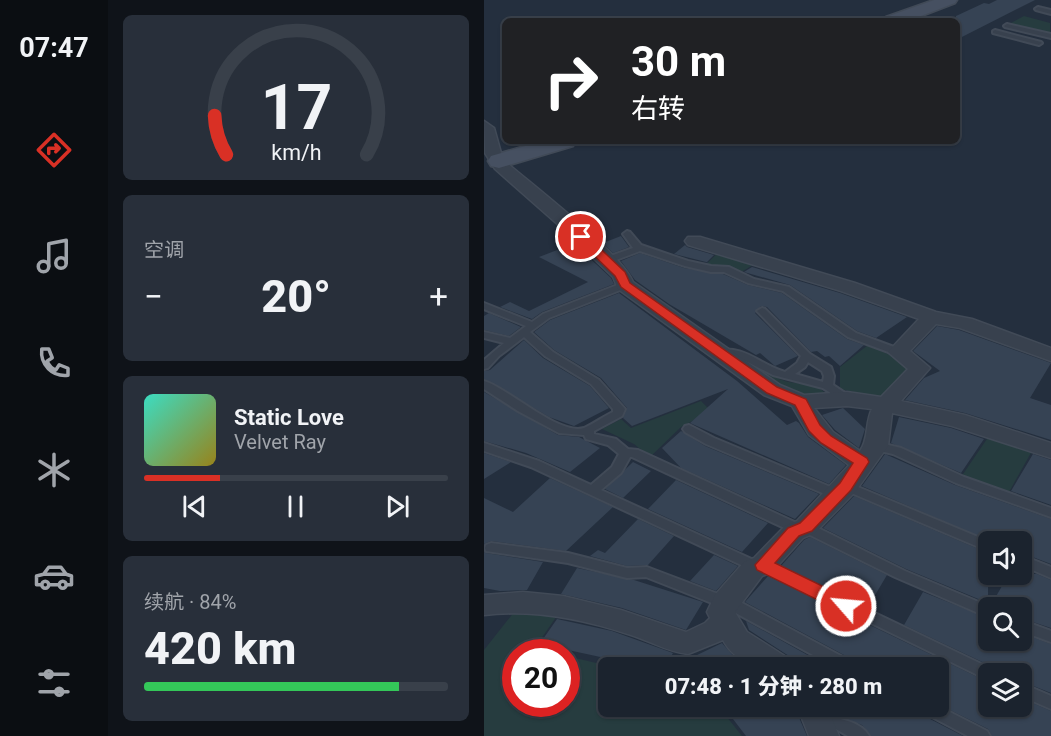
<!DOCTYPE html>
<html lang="zh">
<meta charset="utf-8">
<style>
:root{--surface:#1b232e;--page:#282f3a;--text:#f1f3f6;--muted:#a0a4aa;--line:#39404a;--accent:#d93025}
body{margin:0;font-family:Roboto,"Noto Sans SC",sans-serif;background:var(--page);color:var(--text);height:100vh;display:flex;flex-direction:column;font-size:22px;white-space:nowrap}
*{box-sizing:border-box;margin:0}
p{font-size:20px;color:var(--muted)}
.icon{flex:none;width:33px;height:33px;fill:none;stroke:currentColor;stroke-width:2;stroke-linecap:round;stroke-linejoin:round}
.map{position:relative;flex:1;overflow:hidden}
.side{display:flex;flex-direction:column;gap:15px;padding:15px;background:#0f1319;width:376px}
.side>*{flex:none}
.guide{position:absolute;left:18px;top:18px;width:458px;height:126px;border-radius:9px;box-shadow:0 2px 4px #0004,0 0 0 2px var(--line);background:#202124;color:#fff;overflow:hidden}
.buttons{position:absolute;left:494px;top:531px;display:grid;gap:12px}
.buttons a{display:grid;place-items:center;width:54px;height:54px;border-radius:9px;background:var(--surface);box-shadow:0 2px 4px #0004,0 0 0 2px var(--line);font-size:30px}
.speed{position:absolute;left:18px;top:639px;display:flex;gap:12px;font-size:30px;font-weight:700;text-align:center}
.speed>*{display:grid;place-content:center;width:78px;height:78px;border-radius:50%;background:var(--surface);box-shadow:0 2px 4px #0004,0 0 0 2px var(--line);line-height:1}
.speed .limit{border:9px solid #d22;background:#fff;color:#111}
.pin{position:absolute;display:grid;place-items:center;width:51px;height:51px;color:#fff;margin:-26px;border:3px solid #fff;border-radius:50%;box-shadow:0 2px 6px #0007}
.me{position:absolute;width:66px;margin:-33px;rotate:297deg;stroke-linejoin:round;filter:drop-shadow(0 0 4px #0008)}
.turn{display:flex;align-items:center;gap:21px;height:126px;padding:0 30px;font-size:27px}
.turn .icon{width:78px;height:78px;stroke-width:2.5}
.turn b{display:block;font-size:42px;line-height:51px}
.big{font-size:45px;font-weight:800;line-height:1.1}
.side .card{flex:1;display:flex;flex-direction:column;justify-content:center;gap:9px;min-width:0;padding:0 21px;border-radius:9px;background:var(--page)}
.side .dial{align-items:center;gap:0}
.dial svg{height:156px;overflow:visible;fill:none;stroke:var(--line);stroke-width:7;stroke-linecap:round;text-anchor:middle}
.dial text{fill:var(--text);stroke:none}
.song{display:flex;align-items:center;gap:18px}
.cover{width:72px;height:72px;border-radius:9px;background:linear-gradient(135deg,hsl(170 70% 55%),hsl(50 70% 35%))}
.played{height:6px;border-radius:3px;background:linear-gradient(90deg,var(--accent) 25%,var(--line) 25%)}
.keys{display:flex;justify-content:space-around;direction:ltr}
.heat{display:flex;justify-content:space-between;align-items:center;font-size:33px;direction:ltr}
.charge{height:9px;border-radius:4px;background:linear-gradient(90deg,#34c759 84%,var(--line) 0)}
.trip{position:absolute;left:114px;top:657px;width:351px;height:60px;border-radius:9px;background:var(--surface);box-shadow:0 2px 4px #0004,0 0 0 2px var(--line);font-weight:800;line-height:60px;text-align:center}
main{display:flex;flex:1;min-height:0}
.tab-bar{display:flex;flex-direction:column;width:108px;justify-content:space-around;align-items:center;background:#0b0e12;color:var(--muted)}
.tab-bar .icon{width:42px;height:42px}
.tab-bar .active{color:var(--accent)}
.tab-bar b{font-size:27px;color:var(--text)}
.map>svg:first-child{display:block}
.green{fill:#263c3f}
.building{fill:#364354}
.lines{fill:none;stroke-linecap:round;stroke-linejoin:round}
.lane-casing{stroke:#414a57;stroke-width:4}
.street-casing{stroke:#414a57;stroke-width:3}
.secondary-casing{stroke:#414a57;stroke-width:3}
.lane{fill:#38414e;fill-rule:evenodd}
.street{fill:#38414e;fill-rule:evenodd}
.secondary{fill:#465061;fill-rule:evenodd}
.route{fill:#d93025;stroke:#8d1f18;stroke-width:1.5}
</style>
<main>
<nav class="tab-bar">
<b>07:47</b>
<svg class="icon active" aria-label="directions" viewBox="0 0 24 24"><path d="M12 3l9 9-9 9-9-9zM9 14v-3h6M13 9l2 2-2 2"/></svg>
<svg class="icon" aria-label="music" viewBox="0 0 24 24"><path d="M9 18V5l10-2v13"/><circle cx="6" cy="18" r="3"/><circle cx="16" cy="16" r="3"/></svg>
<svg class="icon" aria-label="phone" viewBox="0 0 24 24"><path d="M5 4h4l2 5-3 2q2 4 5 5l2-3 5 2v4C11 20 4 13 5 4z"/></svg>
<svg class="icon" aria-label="climate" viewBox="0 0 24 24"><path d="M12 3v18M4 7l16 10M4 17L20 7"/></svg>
<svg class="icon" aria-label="car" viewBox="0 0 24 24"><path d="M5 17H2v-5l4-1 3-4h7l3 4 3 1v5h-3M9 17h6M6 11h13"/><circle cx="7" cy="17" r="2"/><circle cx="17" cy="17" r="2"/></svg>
<svg class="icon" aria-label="filters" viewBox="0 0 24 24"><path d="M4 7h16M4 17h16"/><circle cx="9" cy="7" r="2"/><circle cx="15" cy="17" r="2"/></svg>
</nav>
<section class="side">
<div class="card dial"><svg viewBox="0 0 100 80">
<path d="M14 69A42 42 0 1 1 86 69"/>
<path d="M14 69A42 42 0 0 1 8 49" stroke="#d93025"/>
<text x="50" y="56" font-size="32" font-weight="700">17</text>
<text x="50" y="72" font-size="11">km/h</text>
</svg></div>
<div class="card"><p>空调</p>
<div class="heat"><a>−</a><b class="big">20°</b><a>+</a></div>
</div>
<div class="card">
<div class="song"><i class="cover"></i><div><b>Static Love</b><p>Velvet Ray</p></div></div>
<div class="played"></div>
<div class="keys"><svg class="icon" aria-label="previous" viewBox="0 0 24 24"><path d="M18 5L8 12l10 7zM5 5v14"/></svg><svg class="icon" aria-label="pause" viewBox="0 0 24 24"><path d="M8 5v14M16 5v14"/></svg><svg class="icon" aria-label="next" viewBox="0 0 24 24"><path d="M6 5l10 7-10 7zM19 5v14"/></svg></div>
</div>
<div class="card"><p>续航 · 84%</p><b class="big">420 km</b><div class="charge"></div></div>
</section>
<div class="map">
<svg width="567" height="736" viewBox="0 0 567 736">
<rect width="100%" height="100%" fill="#242f3e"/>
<!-- green -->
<path class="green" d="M540,16L566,23V34L523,25Z
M237,250L272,263L256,273L219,267Z
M384,345L422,362L427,368L399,398L356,389V367Z
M255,357C270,365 285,376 301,381C315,385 336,382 344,397L313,395L262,365Z
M217,401L227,411L197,427L166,457L150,444L118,429L137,419L147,428Z
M505,436L548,451L525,492L477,477Z
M34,607L77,610L48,652H32V704H82L83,656L129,667L124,668V706L235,707L258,736H0V650Z"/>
<!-- building -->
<path class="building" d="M513,0H551L472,40V16L500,3L505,4Z
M137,236L145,247L129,253L119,243Z
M201,245L203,247L230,255L223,262L226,263L190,254Z
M81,247L92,253L98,251L127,278L130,284L58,312L48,319L16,307L26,302L45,311L104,282L55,257Z
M156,253L200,268L239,274L264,285L298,293L363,339L380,345L356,366L345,356L341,357L333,351L327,352L283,307L277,306L271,313L314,356L291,366L276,353L272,355L185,304L151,280L137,261Z
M268,267L356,293L423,317L392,338L373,331L306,285L260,272Z
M135,293L253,381L303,425L312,421L315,423L324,437L362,465L345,484L206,423L244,389L148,426L139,418L143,408L117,378L70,350L50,332L66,320Z
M5,313L37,327L25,336L0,330V316Z
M453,326L475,330L567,363L546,398L567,405V440L481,413L421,400L440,378L456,371L429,351Z
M40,340L59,358L106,386L125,408L90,426L65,417L0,379V371L6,370Z
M0,392L74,435L95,437L116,448L86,472L42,453L0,441Z
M359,408L381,429L375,448L351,430L338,415Z
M415,417L467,428L500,439L477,473L407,443Z
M197,431L221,446L335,494L311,519L197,468L178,448Z
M0,453L27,462L0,479Z
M401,454L471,485L567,519V564L538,553L544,542H508L378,486Z
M549,454L567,460V505L527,491Z
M149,462L167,471L139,498L121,489Z
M66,478L129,507L82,551L7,541L0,544V498L29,512Z
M192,480L284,523L258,552L164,509Z
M370,496L504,553V603L422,569L339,528Z
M154,519L190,536L164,565L143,566L106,556L114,550L121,553Z
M326,537L403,575L384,607L297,566L320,540Z
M0,552L2,553L59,562L43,590L16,591L0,588Z
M230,555L254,566L232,591L206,581Z
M93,568L150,580L219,602L202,630L138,608L77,594Z
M525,574H553L567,580V628L537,618V608H511L507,605Z
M284,576L504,682V706H537V698L567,711V736H508L504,729L454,704V668H376L373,662L261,602Z
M439,592L504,618V640H537V633L567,644V693L537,681V674H514L511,668L420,625Z
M73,619L128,631L189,653L181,668H134L119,662L121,658L84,650L83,652H50Z
M262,621L347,668H313L308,658L265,630Z
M238,643L251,658L274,668H186Z
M239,706H310L323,736H262Z
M346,706H421L479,736H387L378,725L356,717L348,712Z"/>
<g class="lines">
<!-- lane casing -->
<g class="lane-casing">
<path id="lane" d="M554,7L567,10V14L552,10L551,9Z
M523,24L567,34V38L521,27L520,26Z
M511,30L557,42L558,43L555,45L509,33V31Z
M143,231L146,232L157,245L204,261L227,266L245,267L270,279L305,287L372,333L418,350L419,352L418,354H410L364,337L299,291L264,283L240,272H227L201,266L156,251L124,263H118L116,261L118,259L149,248L139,234Z
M141,282L146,285L144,287L65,318L46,332L69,352L115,380L141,409L138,416L110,431V434L132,439L144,449L154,450L317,525L322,523L326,524L421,571L509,608H504V616L499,615L411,577L318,531L313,533L309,532L148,457H146L137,473L117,490L274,562L279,560L284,562L510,670L512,674H504V680L500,678L278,570L273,572L268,570L47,467L0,451V443L55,461L107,485L128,467L135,454L124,445L102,439L100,435L75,433L34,411L0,389V381C24,388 75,436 100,428C108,425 120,416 129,412V409L107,384L61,356L40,337L15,356L4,368L0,369V360L20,343L0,338V332L26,338L42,326L0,309V303L48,322L59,314Z
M278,308L281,309L326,354L347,367L350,376L349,385L367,397L368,399L367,401H359L339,388L289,375L252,356L246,354L230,355L229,353L230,351C262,344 273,364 301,372L313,363L317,356L275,313L273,311ZM324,362L338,371L340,376L339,382L311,374L321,367Z
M205,425L230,438L356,491L358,494L356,497H348L222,444L201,432L199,429L201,426Z
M392,442L417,448L480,477L567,508V517L472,483L409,454L388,449L386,446L388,443Z
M362,482L506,542H504V551L358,489L356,486L358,483Z
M7,543L84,553L143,568L163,567L168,569L258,603L372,664L374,668H353L248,611L162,577L143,578L84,563L2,551L1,548L2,545Z
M537,555L567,567V578L537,565Z
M537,620L567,631V642L537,631Z
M537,683L567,696V709L537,696Z
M433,706H454L503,731L506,736H484L435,710Z
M337,717C352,717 377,721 385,736H364L352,729H337L332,728L329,723L332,718Z"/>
</g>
<!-- street casing -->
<g class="street-casing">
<path id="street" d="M0,121L10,128L17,153L23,163C51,187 137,253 149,282L296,385L320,395L363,392L397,397L424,369L404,352L435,319L357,291L204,245L201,241L204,237H216L371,283L452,312L488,319L567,348V361L476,328L452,324L426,351L446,368L417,401L481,415L567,443V458L468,426L408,413L404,446L371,492L331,533L319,538L288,572L278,576L251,612L263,632L307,660L311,668C283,668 254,668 239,640L204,654C184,652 166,641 147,635C99,619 50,609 0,615V595L39,592L79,596L137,610L202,632L221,623L226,618L223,612L231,595L260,562L270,558L301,526L313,521L365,465L325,435L308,406L280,395L134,289L129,277L79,229L11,169L1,153ZM363,406L388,409C381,422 385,439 376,451L349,432L330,408Z
M313,706H343L355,736H325Z"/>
</g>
<!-- secondary casing -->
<g class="secondary-casing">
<path id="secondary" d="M450,0H473L471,3L424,21H399L402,17Z
M58,141H92L89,146L15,168L7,166L4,161L7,156Z"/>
</g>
<!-- lane -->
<use href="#lane" class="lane"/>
<!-- street -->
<use href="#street" class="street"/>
<!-- secondary -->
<use href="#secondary" class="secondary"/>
</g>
<!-- route -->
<path class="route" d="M93,234H101L141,272L146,283L293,387L322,399L336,425L347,436L383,458L385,462L367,490L328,531L315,536L291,563L369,601L371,606L369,611H356L273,570L271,565L304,528L316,523L356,483L369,463L337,443L325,431L311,405L283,393L137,287L131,276L93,239Z"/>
</svg>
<div class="buttons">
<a><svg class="icon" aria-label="sound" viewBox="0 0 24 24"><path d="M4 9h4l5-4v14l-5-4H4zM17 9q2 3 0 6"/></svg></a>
<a><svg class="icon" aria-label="search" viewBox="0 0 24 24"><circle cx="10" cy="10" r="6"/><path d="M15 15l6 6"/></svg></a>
<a><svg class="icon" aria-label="layers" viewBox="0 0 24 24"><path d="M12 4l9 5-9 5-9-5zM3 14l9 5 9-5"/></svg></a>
</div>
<div class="speed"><div class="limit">20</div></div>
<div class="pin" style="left:97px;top:237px;background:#d93025"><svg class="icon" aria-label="arrive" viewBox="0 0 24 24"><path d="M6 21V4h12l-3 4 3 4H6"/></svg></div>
<svg class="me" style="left:362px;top:606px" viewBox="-20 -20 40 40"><circle r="17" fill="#d93025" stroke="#fff" stroke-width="3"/><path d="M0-11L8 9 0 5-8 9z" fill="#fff"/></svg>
<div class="trip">07:48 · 1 分钟 · 280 m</div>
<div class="guide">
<div class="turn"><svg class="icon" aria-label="right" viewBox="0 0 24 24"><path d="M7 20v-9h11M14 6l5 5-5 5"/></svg><div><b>30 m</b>右转</div></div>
</div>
</div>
</main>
